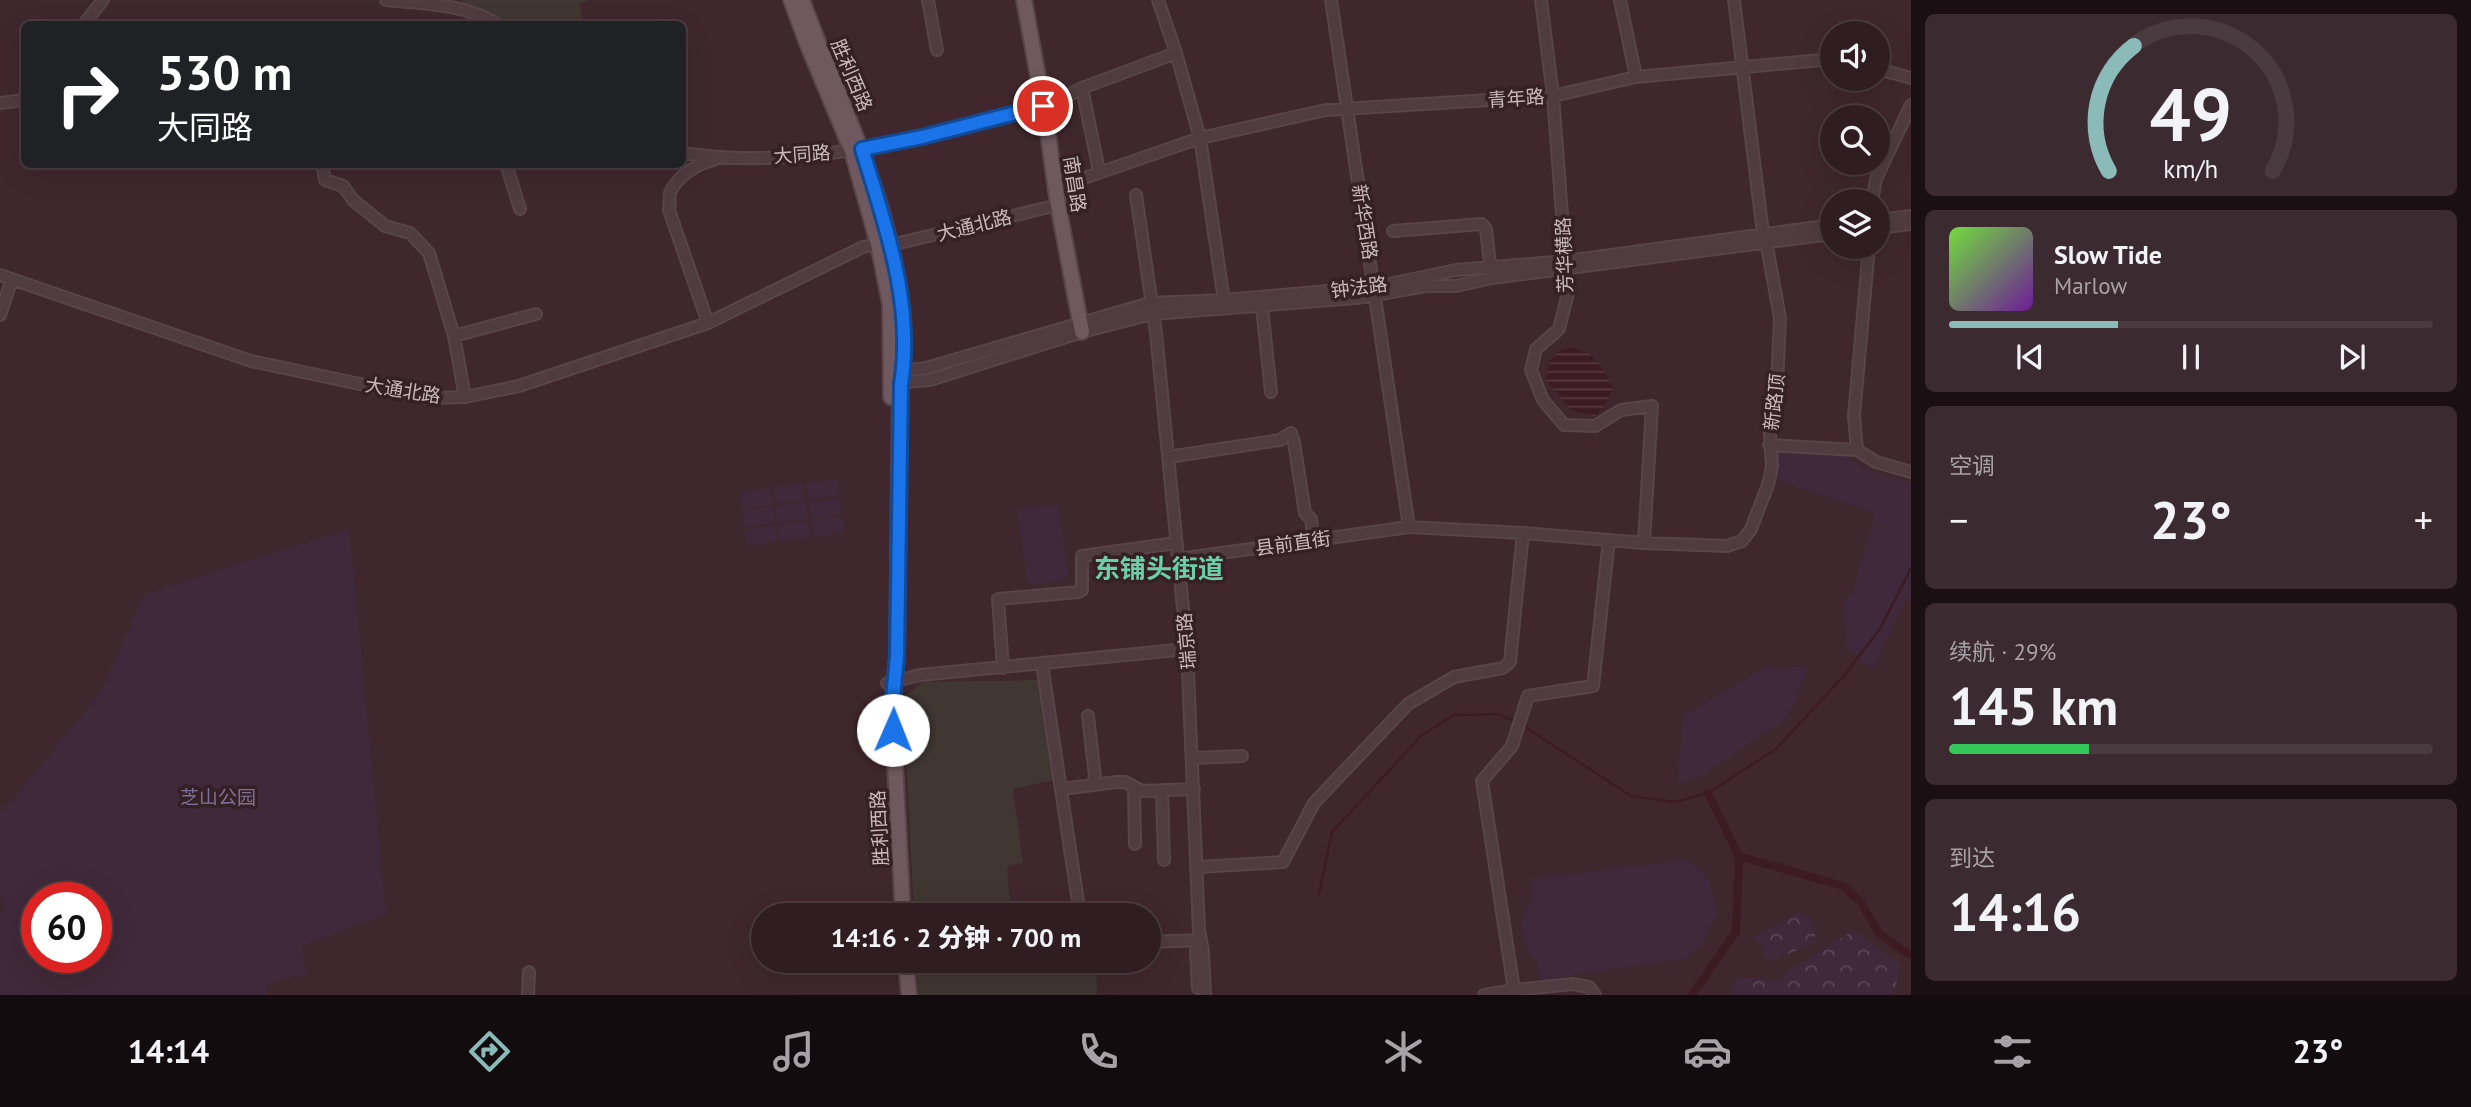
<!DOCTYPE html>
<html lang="zh">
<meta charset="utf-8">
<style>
:root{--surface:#2f1d22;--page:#3b2a2f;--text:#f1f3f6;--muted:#a7a2a5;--line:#4a3b40;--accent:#8bbbb9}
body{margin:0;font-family:"PT Sans","Noto Sans SC",sans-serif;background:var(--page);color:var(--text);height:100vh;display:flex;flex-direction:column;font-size:26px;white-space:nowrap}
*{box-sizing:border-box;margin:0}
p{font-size:23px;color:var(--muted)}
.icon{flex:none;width:38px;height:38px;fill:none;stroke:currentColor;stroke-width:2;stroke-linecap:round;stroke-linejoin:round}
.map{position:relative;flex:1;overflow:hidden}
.drawer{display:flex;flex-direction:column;gap:14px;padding:14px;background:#1a1013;width:560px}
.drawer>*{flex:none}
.hud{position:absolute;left:21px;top:21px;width:665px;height:147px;border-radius:10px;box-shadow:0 7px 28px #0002,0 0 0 2px var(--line);background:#202124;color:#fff;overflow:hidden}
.tools{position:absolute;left:1820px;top:21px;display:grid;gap:14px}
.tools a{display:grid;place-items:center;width:70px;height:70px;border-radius:50%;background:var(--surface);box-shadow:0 7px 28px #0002,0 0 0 2px var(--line);font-size:35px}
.speed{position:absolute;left:21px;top:882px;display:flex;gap:14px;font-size:35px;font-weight:700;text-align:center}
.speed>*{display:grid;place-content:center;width:91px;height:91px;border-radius:50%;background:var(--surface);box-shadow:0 7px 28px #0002,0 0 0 2px var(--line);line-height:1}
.speed .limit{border:10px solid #d22;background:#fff;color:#111}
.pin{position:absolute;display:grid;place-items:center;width:60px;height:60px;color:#fff;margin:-30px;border:4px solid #fff;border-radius:50%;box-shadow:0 2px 7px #0007}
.me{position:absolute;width:77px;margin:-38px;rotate:1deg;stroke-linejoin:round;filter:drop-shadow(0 0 5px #0008)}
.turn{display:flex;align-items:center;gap:24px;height:147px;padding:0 21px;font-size:32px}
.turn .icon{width:91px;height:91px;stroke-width:2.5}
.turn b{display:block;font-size:49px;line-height:60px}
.big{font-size:52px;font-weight:800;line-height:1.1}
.drawer .card{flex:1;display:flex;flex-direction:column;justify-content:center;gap:10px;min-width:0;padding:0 24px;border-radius:10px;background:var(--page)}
.drawer .dial{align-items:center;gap:0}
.dial svg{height:182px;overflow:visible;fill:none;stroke:var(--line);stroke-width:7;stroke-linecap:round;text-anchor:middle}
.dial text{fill:var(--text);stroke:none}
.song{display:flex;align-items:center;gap:21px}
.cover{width:84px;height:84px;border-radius:10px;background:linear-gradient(135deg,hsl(100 70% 55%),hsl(280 70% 35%))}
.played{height:7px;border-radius:4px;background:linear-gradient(90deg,var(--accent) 35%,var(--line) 35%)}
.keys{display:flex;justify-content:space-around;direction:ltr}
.heat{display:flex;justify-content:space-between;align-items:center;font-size:38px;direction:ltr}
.charge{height:10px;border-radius:5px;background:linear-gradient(90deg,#34c759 29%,var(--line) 0)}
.trip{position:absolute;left:751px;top:903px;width:410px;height:70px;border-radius:35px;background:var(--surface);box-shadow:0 7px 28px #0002,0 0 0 2px var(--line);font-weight:800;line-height:70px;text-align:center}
.dock{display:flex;height:112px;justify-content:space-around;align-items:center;background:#130c0e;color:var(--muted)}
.dock .icon{width:49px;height:49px}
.dock .active{color:var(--accent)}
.dock b{font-size:32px;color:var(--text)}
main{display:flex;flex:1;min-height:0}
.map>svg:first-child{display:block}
.medical{fill:#403733}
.forest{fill:url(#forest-crowns)}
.park{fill:#40293a;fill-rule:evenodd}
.water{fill:url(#water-rules)}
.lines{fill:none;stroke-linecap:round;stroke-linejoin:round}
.stream{stroke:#3d1b23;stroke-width:2.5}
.canal{stroke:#3d1b23;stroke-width:8}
.minor-casing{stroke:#584549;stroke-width:14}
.major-casing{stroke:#584549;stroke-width:18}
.minor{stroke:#4f3b40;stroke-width:10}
.major{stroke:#6f595f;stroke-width:14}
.route-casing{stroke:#114b97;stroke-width:18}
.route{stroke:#1a73e8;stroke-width:12}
.labels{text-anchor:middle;stroke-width:7;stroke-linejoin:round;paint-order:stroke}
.street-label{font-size:19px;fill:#cab8bc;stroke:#342025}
.park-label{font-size:19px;fill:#807099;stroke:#342025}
.district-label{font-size:26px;font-weight:bold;fill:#6dcfa8;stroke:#342025}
</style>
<main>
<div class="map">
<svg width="1911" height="995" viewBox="0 0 1911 995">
<defs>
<pattern id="forest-crowns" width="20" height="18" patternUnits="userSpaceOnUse" patternTransform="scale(1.75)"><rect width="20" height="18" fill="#40293a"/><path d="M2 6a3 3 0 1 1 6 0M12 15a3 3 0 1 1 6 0" fill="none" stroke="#5a4655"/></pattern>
<pattern id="water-rules" width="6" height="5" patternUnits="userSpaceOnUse" patternTransform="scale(1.75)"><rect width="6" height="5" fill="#3d1b23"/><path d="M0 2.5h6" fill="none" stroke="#583a41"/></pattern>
</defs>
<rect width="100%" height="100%" fill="#3f272d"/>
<!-- medical -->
<path class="medical" d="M463,0H590L580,3L582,24H504L487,12L463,6Z
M1039,680L1055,780L1013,789L1023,863L1009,865L1007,870L1011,915H914L903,697L923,682Z
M916,961H1016L1017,963L1096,961L1097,995H918Z"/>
<!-- forest -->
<path class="forest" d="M1797,914L1811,917L1816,929L1814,943L1769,962L1756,936Z
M1853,931L1900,964L1895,992L1886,995H1729L1737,978H1764L1782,981L1786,972Z"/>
<!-- park -->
<path class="park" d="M1778,447L1843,454L1872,472L1911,482V597L1906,599L1873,669L1847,649L1843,598L1851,596L1875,513L1777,480Z
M837,479L839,495L809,500L806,483Z
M803,483L805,500L775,504L773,487Z
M771,488L773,504L743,509L740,492Z
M839,498L842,514L812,519L809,502Z
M805,502L808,518L777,523L775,506Z
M1058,504L1068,574L1059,582L1032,585L1027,576L1016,509Z
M772,506L775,523L745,527L742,511Z
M842,516L845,532L814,537L812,520Z
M808,520L810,537L780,542L777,525Z
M775,525L778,542L748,546L745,530Z
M349,529L386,914L302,946L306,974L266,984L268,995H0V912L6,910L0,893V811L10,803L102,690L144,594ZM37,898H96V957H37Z
M1809,666L1787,718L1697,778L1677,784L1684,715L1763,668Z
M1687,859L1709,879L1717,911L1701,946L1685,959L1541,980L1537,962L1528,951L1522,930L1523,912L1532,900L1530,879Z"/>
<!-- water -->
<path class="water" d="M1564,348C1594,348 1600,364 1613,388L1605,405L1595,416L1571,410L1546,380L1550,360Z"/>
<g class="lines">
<!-- stream -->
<path class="stream" d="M1522,725L1631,796L1675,802L1708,793L1776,749L1842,678L1880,629L1911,568
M1319,894L1332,832L1422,735L1454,715L1498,714L1516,722"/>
<!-- canal -->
<path class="canal" d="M1708,793L1739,856
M1692,995L1736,932L1739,856L1843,886L1861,903L1879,933L1906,953L1911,954"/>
<!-- minor casing -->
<g class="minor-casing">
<path id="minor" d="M386,0C419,3 468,4 496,24
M928,0L937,50
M1158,0L1176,53L1200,138L1225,307
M1331,0L1409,527
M1541,0L1553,96L1568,293L1559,329L1536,349L1531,370L1543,400L1564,425L1595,426L1621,410L1652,406L1644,543
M1620,0L1636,77
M1734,0L1763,233
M84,24L103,0
M1878,69L1911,78
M1082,88L1099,171
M0,103L24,100
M1050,105L1082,88L1176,53
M682,153C804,172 926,136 1043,106
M322,164L325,180L343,186L353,200L385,226L410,233L429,253L454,336L465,397
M506,164L520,209
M1064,185L1200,138L1326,110L1553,96L1636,77L1832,59
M1136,195L1156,333L1187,649L1199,930L1203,951L1205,995
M1872,201L1876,179L1911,105
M1878,220L1911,216
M1878,228L1911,224
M1393,231L1482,224L1486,229L1491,273
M891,245L1058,205
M0,275L251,361L426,398L465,397L519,386L708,323L863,247L878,244
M1262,307L1271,392
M0,315L12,279
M708,323L669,210C670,206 669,198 670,193C677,176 697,164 714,160
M454,336L536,314
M895,369L903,371L926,368L1150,303L1224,300L1375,287L1456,270L1567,261L1832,225
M894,383L930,380L1082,332L1152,314L1357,298L1426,286H1456L1492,278L1832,234
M1769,445L1857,450L1876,462L1911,472
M1857,450L1854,416L1869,247
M1168,457L1280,440L1291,433L1294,442L1305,513L1311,519L1314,540
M1178,559L1409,527L1523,533L1644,543L1727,546L1742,541L1751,529L1769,482L1772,466L1769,420L1777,387L1780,318L1766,241
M1042,664L1080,915
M1003,668L998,599L1079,592L1082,590V556L1176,543
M887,683L920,675L1187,649
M1088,716L1095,776L1093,785
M1193,758L1242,756
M1061,789L1117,782H1125L1142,791L1194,789
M1134,789L1135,844
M1162,790L1164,860
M1198,867L1283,862L1314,803L1408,704L1454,677L1503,668L1510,662L1523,533
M1148,942L1200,940
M1198,988L1196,951L1200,940
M528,995L529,972
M1484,995L1514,990
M1595,995L1589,987L1572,984L1514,990L1482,781L1512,746L1528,696L1593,686L1609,540"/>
</g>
<!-- major casing -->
<g class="major-casing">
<path id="major" d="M791,0L808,46L852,151L878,244L890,304L891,397
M802,0C841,108 899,214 902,331C902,349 904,366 900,384L897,657L892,708L903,915
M1024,0L1046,120L1058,205L1082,332
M906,961L909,995"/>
</g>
<!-- minor -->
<use href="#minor" class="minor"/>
<!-- major -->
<use href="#major" class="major"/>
</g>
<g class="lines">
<!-- route casing -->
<g class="route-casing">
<path id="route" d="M893,730L892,708L897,657L901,384C914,304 885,224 862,149L922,137L1043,106"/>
</g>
<!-- route -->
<use href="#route" class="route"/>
</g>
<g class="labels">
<!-- street labels -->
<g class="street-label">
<text transform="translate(852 75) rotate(67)" y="7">胜利西路</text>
<text transform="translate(1516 98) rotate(-4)" y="7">青年路</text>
<text transform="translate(802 154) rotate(-4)" y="7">大同路</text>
<text transform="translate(1075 184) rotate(81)" y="7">南昌路</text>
<text transform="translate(1365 222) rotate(81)" y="7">新华西路</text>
<text transform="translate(974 225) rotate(-14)" y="7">大通北路</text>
<text transform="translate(1564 255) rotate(-92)" y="7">芳华横路</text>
<text transform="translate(1359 287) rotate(-7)" y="7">钟法路</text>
<text transform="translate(403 390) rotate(9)" y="7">大通北路</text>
<text transform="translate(1774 402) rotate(-83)" y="7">新路顶</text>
<text transform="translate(1293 543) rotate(-8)" y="7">县前直街</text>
<text transform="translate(1186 641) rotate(-95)" y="7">瑞京路</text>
<text transform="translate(879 828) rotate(-93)" y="7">胜利西路</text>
</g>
<!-- park labels -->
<g class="park-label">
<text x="218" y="804">芝山公园</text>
</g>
<!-- district labels -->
<g class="district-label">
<text x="1159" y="578">东铺头街道</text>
</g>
</g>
</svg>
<div class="tools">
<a><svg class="icon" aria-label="sound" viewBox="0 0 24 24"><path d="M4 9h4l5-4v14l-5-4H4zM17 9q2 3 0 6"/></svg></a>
<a><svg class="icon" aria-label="search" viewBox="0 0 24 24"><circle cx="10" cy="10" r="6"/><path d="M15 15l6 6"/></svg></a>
<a><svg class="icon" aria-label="layers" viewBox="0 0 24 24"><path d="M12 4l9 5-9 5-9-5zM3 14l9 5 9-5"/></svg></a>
</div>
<div class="speed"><div class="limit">60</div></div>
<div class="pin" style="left:1043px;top:106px;background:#d93025"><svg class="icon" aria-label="arrive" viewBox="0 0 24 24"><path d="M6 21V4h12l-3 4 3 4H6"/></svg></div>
<svg class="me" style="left:893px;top:730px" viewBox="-20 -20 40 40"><circle r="19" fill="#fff"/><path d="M0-13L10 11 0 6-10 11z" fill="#1a73e8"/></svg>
<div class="trip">14:16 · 2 分钟 · 700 m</div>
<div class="hud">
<div class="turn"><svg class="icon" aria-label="right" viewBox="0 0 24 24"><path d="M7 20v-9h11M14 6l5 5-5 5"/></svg><div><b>530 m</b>大同路</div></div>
</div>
</div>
<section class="drawer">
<div class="card dial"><svg viewBox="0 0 100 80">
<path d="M14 69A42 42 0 1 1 86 69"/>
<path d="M14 69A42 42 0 0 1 25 14" stroke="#8bbbb9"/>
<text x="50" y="56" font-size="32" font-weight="700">49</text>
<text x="50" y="72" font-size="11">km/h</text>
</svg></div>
<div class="card">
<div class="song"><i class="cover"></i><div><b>Slow Tide</b><p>Marlow</p></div></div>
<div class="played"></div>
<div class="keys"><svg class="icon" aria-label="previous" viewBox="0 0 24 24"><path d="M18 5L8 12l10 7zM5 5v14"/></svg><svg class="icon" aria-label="pause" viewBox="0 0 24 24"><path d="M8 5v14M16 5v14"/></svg><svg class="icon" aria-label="next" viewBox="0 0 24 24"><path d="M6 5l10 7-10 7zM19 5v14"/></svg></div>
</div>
<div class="card"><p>空调</p>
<div class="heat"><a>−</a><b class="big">23°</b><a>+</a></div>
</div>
<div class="card"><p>续航 · 29%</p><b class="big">145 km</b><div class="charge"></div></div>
<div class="card"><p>到达</p><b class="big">14:16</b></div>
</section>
</main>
<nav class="dock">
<b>14:14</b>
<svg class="icon active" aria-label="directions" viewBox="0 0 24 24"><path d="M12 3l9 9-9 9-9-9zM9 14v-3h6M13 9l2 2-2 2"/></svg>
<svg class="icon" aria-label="music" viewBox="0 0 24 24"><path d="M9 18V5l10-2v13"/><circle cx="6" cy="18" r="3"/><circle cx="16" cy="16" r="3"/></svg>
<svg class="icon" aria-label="phone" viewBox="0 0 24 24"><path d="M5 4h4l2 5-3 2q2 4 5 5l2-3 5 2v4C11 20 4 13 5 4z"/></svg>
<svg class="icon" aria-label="climate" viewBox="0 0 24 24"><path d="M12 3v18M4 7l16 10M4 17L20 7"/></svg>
<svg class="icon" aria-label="car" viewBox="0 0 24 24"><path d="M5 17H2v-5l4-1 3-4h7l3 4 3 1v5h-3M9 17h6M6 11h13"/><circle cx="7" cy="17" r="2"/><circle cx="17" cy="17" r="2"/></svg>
<svg class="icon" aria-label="filters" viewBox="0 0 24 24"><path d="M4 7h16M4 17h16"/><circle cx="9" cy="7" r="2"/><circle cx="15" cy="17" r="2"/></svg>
<b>23°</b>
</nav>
